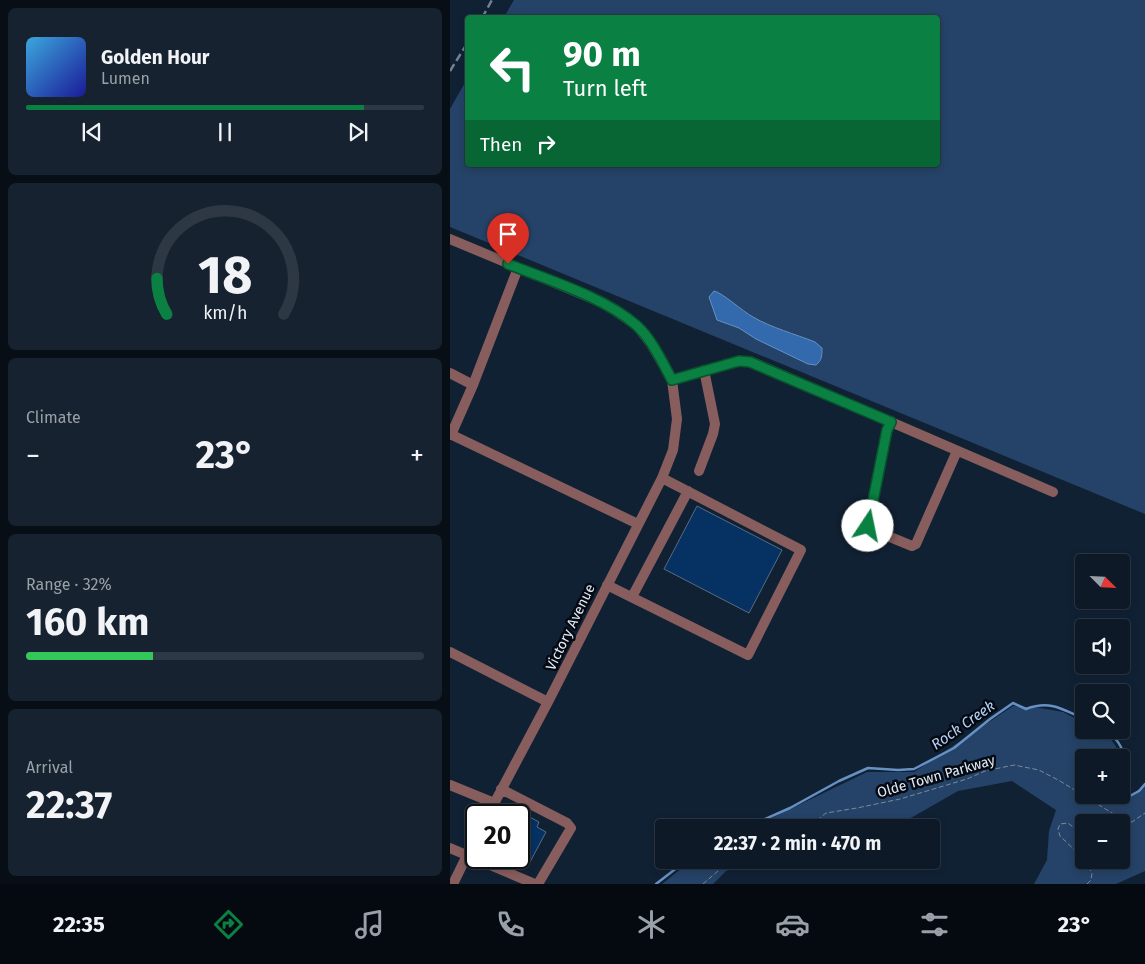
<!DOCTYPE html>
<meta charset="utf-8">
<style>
:root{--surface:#0d1927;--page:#16222f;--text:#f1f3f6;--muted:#9aa0a7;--line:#2d3844;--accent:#0b8043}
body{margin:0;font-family:"Fira Sans",sans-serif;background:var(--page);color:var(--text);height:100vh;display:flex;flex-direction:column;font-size:19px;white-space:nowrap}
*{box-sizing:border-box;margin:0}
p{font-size:16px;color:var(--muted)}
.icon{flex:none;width:28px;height:28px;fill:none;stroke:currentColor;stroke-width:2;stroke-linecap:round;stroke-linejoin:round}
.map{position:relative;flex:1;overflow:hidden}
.drawer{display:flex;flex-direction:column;gap:8px;padding:8px;background:#070e15;width:450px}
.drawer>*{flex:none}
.guide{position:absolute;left:15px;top:15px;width:475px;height:152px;border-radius:5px;box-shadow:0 2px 8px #0003,0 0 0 1px var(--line);background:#0b8043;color:#fff;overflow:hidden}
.needle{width:32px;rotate:114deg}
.fabs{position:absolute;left:625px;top:554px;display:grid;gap:10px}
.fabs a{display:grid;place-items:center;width:55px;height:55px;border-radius:5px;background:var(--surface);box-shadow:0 2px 8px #0003,0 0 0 1px var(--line);font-size:25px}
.speed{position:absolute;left:15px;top:804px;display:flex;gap:10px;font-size:25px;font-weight:700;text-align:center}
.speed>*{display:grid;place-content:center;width:65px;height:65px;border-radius:50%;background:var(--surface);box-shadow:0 2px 8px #0003,0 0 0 1px var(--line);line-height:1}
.speed .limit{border:2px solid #111;border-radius:8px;background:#fff;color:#111}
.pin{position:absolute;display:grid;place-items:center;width:42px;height:42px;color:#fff;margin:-51px -21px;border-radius:50% 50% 50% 0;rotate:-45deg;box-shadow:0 0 5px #0007}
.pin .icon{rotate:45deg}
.me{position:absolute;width:55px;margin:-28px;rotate:11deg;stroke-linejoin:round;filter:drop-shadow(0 0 4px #0008)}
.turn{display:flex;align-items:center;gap:18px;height:105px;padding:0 15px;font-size:22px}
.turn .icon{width:65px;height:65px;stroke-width:2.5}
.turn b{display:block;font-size:35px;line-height:42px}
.then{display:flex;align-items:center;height:48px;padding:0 15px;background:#0003;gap:10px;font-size:19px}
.big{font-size:38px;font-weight:700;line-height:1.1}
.drawer .tile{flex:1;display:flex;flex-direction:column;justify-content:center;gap:8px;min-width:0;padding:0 18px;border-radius:8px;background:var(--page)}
.drawer .dial{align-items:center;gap:0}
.dial svg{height:130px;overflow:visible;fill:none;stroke:var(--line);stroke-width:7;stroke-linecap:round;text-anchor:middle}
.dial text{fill:var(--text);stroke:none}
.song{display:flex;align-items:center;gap:15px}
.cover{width:60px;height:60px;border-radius:8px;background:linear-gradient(135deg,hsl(200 70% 55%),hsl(240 70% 35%))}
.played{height:5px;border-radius:2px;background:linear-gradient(90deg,var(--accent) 85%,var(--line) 85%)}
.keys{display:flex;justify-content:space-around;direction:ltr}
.heat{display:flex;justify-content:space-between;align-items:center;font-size:28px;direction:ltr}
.charge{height:8px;border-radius:4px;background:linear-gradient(90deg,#34c759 32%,var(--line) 0)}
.trip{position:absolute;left:205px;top:819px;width:285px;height:50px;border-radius:5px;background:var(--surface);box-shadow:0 2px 8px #0003,0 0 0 1px var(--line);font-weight:700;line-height:50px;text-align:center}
.tab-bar{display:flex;height:80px;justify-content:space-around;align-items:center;background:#050a10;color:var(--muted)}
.tab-bar .icon{width:35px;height:35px}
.tab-bar .current{color:var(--accent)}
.tab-bar b{font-size:22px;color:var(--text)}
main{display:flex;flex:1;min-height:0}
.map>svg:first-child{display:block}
.green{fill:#254368;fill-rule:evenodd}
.water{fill:#326aad;stroke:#6691c4}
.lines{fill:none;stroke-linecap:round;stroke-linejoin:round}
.stream{stroke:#6691c4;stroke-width:2.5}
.building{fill:#053263;stroke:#596b82}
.path{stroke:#7c8999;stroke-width:1;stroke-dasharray:5 2.5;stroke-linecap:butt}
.minor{stroke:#875e5d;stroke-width:10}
.rail{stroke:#758292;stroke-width:2.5;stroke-dasharray:8 4;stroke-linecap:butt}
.route-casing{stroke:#07532c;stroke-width:12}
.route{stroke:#0b8043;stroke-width:9}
.labels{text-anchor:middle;stroke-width:5;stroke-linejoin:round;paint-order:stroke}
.street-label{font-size:14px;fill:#e1ebf8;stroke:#050a12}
.water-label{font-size:15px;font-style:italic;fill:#b3d0f5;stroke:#050a12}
</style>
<main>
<section class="drawer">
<div class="tile">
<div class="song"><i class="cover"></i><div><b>Golden Hour</b><p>Lumen</p></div></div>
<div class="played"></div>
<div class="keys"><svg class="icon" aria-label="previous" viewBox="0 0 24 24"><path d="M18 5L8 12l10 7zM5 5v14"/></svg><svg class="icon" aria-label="pause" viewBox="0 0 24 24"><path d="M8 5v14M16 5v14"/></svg><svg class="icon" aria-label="next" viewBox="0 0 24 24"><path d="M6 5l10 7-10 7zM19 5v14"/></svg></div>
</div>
<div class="tile dial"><svg viewBox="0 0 100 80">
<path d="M14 69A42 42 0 1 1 86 69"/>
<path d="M14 69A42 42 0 0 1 8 47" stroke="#0b8043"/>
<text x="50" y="56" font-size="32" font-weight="700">18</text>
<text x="50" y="72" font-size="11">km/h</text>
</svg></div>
<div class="tile"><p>Climate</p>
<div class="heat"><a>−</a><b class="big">23°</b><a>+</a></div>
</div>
<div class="tile"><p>Range · 32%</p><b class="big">160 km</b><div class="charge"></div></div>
<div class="tile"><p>Arrival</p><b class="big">22:37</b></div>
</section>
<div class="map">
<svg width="695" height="884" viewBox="0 0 695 884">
<rect width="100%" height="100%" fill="#112134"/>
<!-- green -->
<path class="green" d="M64,0H695V514L0,227V109L17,79L18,165H488V18L54,17Z
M563,706L590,708L613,712L634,723V730C659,730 660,737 672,757L671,759V758H634V795H666L675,801L695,784V871L666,884H584L597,860L599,831L606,810L562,781L508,791L445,827H303L417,772H464ZM634,822H671V860H634Z
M242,860H306L276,871L263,884H212Z"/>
<!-- water -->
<path class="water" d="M264,291C273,293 292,311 303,317C322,328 345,334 365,342L372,348C372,356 372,360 366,365L358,364L306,339L289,328L267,320L259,297Z"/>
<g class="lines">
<!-- stream -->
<path class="stream" d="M655,730C666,737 673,747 675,760L671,764
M670,795L676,798L689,791L695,784
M295,828L340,808L389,781L418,768L448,770L464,769L504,748L540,719L563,703L576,709C600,700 612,709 634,719
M206,884L237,860"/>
</g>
<!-- building -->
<path class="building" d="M247,506L332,550L299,613L214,569Z
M76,815L89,822L87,827L96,832L80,862L69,856V829Z"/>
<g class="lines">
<!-- path -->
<path class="path" d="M354,828L365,822L376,813L407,808L450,799L517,779L535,771L564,765L589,770L610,781L675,821L682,822L695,813
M671,835L676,822
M634,836L618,823L610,824L608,829L610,836L634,859
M635,860L642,873L641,880L637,884
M253,884L276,864L284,860"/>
<!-- minor -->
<path class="minor" d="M0,239L155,304L187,326L201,344L222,380L227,419L223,450L212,478L98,702L38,815
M0,373L23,385L68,268
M222,380L289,361H300L603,492
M441,421L437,430L418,526L423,530L462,546L466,544L507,451
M0,434L188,524
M1,435L23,385
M249,471L263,434L265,424L254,370
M157,585L298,655L351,550L212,478
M182,597L238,491
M0,652L98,702
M0,785L44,803
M51,789L117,823L121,828L88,884
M0,848L85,884
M3,884L26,837"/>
<!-- rail -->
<path class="rail" d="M32,18L42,0
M0,71L18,42"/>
</g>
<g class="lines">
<!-- route casing -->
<g class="route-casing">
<path id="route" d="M58,264C98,280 154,297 186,325C202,339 212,362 222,380L289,361L300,362L441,422L437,430L418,526"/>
</g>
<!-- route -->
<use href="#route" class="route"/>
</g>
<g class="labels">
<!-- street labels -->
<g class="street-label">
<text transform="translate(120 627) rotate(-64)" y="5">Victory Avenue</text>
<text transform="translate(486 776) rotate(-16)" y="5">Olde Town Parkway</text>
</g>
<!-- water labels -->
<g class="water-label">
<text transform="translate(513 725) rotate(-35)" y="5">Rock Creek</text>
</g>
</g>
</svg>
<div class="fabs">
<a><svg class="needle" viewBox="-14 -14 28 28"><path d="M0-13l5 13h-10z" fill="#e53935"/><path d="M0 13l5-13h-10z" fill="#9aa0a7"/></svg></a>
<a><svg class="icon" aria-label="sound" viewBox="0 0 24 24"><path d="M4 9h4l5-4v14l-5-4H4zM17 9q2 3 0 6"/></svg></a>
<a><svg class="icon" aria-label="search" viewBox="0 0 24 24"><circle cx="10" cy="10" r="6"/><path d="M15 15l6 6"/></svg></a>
<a>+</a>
<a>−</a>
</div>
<div class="speed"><div class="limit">20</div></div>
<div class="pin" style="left:58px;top:264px;background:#d93025"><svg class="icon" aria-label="arrive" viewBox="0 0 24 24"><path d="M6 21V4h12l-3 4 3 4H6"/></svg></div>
<svg class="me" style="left:418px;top:526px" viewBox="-20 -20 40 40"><circle r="19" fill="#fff"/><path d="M0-13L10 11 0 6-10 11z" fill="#0b8043"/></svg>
<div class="trip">22:37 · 2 min · 470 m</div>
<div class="guide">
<div class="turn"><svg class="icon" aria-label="left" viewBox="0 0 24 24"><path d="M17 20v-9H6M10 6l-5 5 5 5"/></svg><div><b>90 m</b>Turn left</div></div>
<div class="then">Then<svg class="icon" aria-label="right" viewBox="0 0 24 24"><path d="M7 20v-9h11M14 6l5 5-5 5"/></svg></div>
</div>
</div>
</main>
<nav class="tab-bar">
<b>22:35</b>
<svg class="icon current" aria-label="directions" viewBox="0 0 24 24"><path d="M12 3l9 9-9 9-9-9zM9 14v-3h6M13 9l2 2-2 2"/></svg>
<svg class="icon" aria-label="music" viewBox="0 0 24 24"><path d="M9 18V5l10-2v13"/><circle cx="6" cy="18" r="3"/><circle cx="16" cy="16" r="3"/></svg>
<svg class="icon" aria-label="phone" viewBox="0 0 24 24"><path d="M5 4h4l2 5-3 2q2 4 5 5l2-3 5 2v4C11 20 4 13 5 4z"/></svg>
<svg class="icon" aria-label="climate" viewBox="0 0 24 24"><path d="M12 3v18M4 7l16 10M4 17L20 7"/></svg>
<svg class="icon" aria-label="car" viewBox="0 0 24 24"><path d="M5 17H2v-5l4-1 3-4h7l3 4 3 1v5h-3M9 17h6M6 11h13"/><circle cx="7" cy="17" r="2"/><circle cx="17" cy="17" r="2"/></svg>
<svg class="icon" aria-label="filters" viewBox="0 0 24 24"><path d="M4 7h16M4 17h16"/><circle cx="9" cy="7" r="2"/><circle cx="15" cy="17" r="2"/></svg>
<b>23°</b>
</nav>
